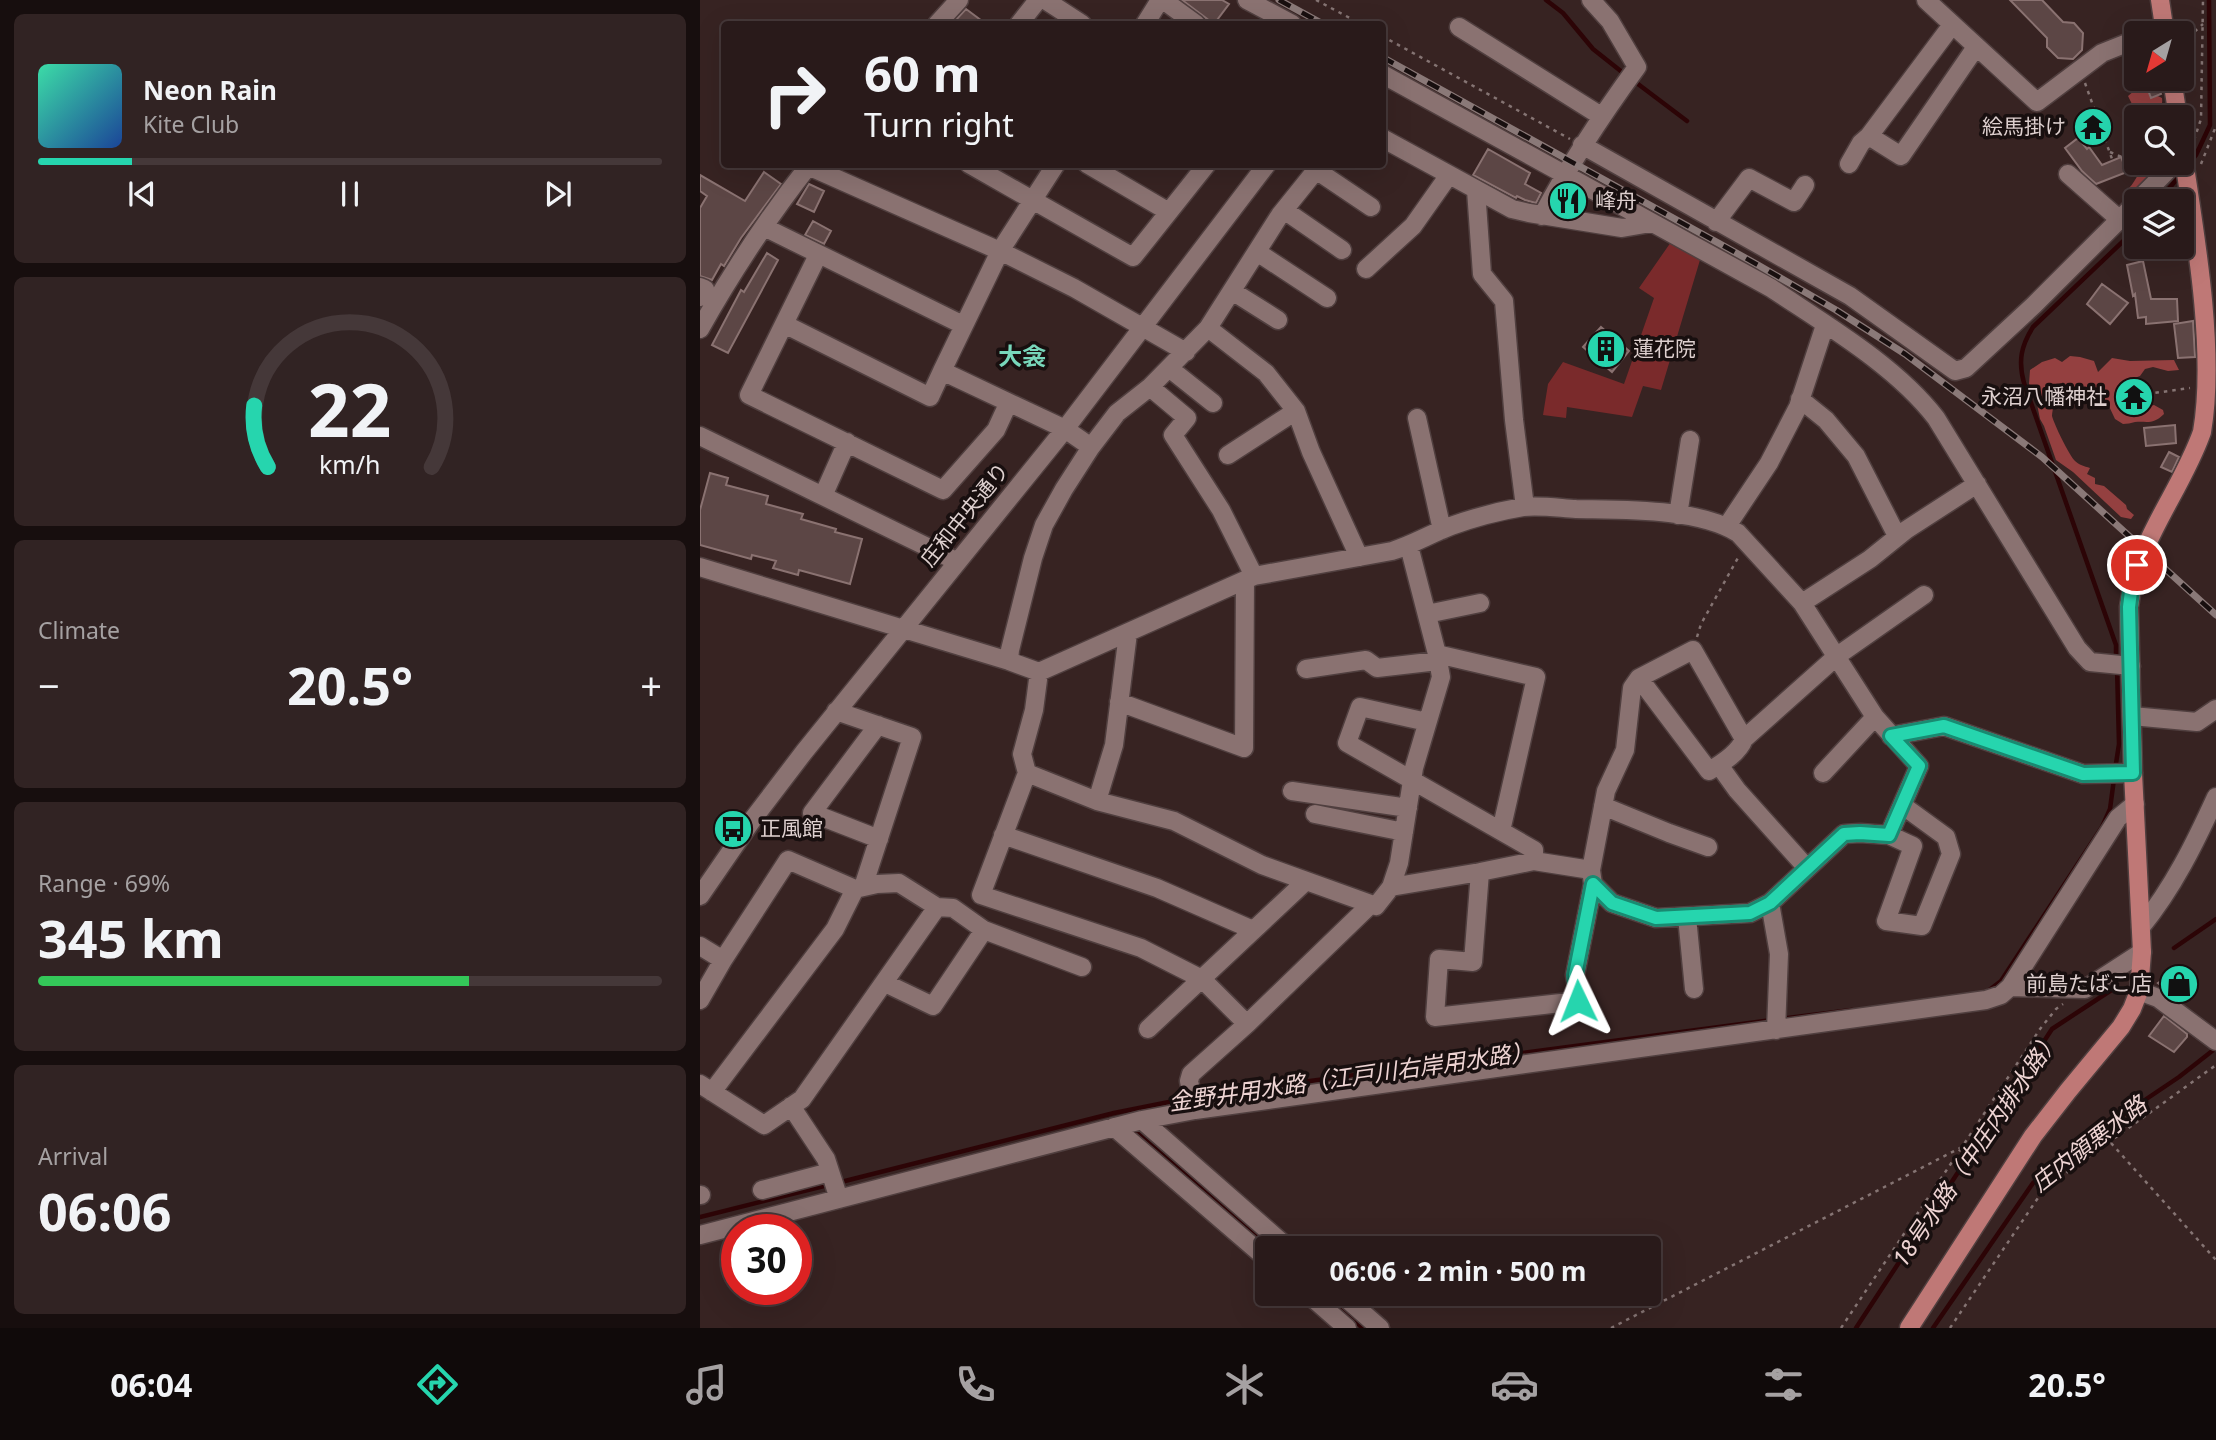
<!DOCTYPE html>
<meta charset="utf-8">
<style>
:root{--surface:#291a1a;--page:#312323;--text:#f1f3f6;--muted:#a5a1a2;--line:#453839;--accent:#26d5ae}
body{margin:0;font-family:"Noto Sans","Noto Sans JP",sans-serif;background:var(--page);color:var(--text);height:100vh;display:flex;flex-direction:column;font-size:26px;white-space:nowrap}
*{box-sizing:border-box;margin:0}
p{font-size:23px;color:var(--muted)}
.icon{flex:none;width:38px;height:38px;fill:none;stroke:currentColor;stroke-width:2;stroke-linecap:round;stroke-linejoin:round}
.map{position:relative;flex:1;overflow:hidden}
.panel{display:flex;flex-direction:column;gap:14px;padding:14px;background:#170e0e;width:700px}
.panel>*{flex:none}
.hud{position:absolute;left:21px;top:21px;width:665px;height:147px;border-radius:7px;box-shadow:0 7px 28px #0002,0 0 0 2px var(--line);background:#291a1a;color:var(--text);overflow:hidden}
.needle{width:46px;rotate:217deg}
.controls{position:absolute;left:1424px;top:21px;display:grid;gap:14px}
.controls a{display:grid;place-items:center;width:70px;height:70px;border-radius:7px;background:var(--surface);box-shadow:0 7px 28px #0002,0 0 0 2px var(--line);font-size:35px}
.speed{position:absolute;left:21px;top:1214px;display:flex;gap:14px;font-size:35px;font-weight:700;text-align:center}
.speed>*{display:grid;place-content:center;width:91px;height:91px;border-radius:50%;background:var(--surface);box-shadow:0 7px 28px #0002,0 0 0 2px var(--line);line-height:1}
.speed .limit{border:10px solid #d22;background:#fff;color:#111}
.pin{position:absolute;display:grid;place-items:center;width:60px;height:60px;color:#fff;margin:-30px;border:4px solid #fff;border-radius:50%;box-shadow:0 2px 7px #0007}
.me{position:absolute;width:77px;margin:-38px;rotate:358deg;stroke-linejoin:round;filter:drop-shadow(0 0 5px #0008)}
.turn{display:flex;align-items:center;gap:24px;height:147px;padding:0 28px;font-size:32px}
.turn .icon{width:91px;height:91px;stroke-width:2.5}
.turn b{display:block;font-size:49px;line-height:60px}
.big{font-size:52px;font-weight:700;line-height:1.1}
.panel .tile{flex:1;display:flex;flex-direction:column;justify-content:center;gap:10px;min-width:0;padding:0 24px;border-radius:10px;background:var(--page)}
.panel .dial{align-items:center;gap:0}
.dial svg{height:182px;overflow:visible;fill:none;stroke:var(--line);stroke-width:7;stroke-linecap:round;text-anchor:middle}
.dial text{fill:var(--text);stroke:none}
.song{display:flex;align-items:center;gap:21px}
.cover{width:84px;height:84px;border-radius:10px;background:linear-gradient(135deg,hsl(160 70% 55%),hsl(220 70% 35%))}
.played{height:7px;border-radius:4px;background:linear-gradient(90deg,var(--accent) 15%,var(--line) 15%)}
.keys{display:flex;justify-content:space-around;direction:ltr}
.heat{display:flex;justify-content:space-between;align-items:center;font-size:38px;direction:ltr}
.charge{height:10px;border-radius:5px;background:linear-gradient(90deg,#34c759 69%,var(--line) 0)}
.trip{position:absolute;left:555px;top:1236px;width:406px;height:70px;border-radius:7px;background:var(--surface);box-shadow:0 7px 28px #0002,0 0 0 2px var(--line);font-weight:700;line-height:70px;text-align:center}
.menu{display:flex;height:112px;justify-content:space-around;align-items:center;background:#100a0a;color:var(--muted)}
.menu .icon{width:49px;height:49px}
.menu .selected{color:var(--accent)}
.menu b{font-size:32px;color:var(--text)}
main{display:flex;flex:1;min-height:0}
.map>svg:first-child{display:block}
.green{fill:#7a2a2b}
.forest{fill:#944040}
.lines{fill:none;stroke-linecap:round;stroke-linejoin:round}
.stream{stroke:#2c0406;stroke-width:4.5}
.building{fill:#5c4645;stroke:#8a7271;stroke-width:2}
.minor-casing{stroke:#503f3f;stroke-width:21}
.major-casing{stroke:#503f3f;stroke-width:21}
.path{stroke:#857473;stroke-width:2.5;stroke-dasharray:3.5 5;stroke-linecap:butt}
.minor{stroke:#8a7271;stroke-width:18}
.major{stroke:#bf7876;stroke-width:18}
.rail-casing{stroke:#8a7978;stroke-width:7}
.rail{stroke:#180f0f;stroke-width:4.5;stroke-dasharray:13;stroke-linecap:butt}
.route-casing{stroke:#198a71;stroke-width:18}
.route{stroke:#26d5ae;stroke-width:12}
.labels{text-anchor:middle;stroke-width:7;stroke-linejoin:round;paint-order:stroke}
.poi-label{font-size:21px;fill:#ded0cf;stroke:#180f0f;text-anchor:end}
.street-label{font-size:21px;fill:#ded0cf;stroke:#180f0f}
.water-label{font-size:23px;font-style:italic;fill:#eed4d3;stroke:#180f0f}
.quarter-label{font-size:24px;font-weight:bold;fill:#78d7bb;stroke:#180f0f}
</style>
<main>
<section class="panel">
<div class="tile">
<div class="song"><i class="cover"></i><div><b>Neon Rain</b><p>Kite Club</p></div></div>
<div class="played"></div>
<div class="keys"><svg class="icon" aria-label="previous" viewBox="0 0 24 24"><path d="M18 5L8 12l10 7zM5 5v14"/></svg><svg class="icon" aria-label="pause" viewBox="0 0 24 24"><path d="M8 5v14M16 5v14"/></svg><svg class="icon" aria-label="next" viewBox="0 0 24 24"><path d="M6 5l10 7-10 7zM19 5v14"/></svg></div>
</div>
<div class="tile dial"><svg viewBox="0 0 100 80">
<path d="M14 69A42 42 0 1 1 86 69"/>
<path d="M14 69A42 42 0 0 1 8 42" stroke="#26d5ae"/>
<text x="50" y="56" font-size="32" font-weight="700">22</text>
<text x="50" y="72" font-size="11">km/h</text>
</svg></div>
<div class="tile"><p>Climate</p>
<div class="heat"><a>−</a><b class="big">20.5°</b><a>+</a></div>
</div>
<div class="tile"><p>Range · 69%</p><b class="big">345 km</b><div class="charge"></div></div>
<div class="tile"><p>Arrival</p><b class="big">06:06</b></div>
</section>
<div class="map">
<svg width="1516" height="1328" viewBox="0 0 1516 1328">
<rect width="100%" height="100%" fill="#372322"/>
<!-- green -->
<path class="green" d="M971,242L1000,260L961,390L943,386L932,417L867,407L866,418L843,415L848,384L863,362L924,384L954,298L939,288Z"/>
<!-- forest -->
<path class="forest" d="M1443,89L1462,98C1463,105 1460,110 1460,117H1437V154L1432,151L1428,142L1431,134L1424,124L1435,110L1428,96L1434,91Z
M1447,163H1462L1457,169L1447,176L1441,190L1434,192L1429,188C1437,180 1439,169 1447,163Z
M1370,356L1380,357L1394,361L1398,372L1412,358L1430,361L1474,360L1479,370L1468,371L1453,367L1445,369L1440,376L1421,383L1415,404L1438,409L1454,405L1463,410L1464,414C1453,425 1448,421 1435,422C1431,423 1427,424 1423,424L1415,419L1407,402L1391,403L1389,400L1382,402L1367,398L1358,405H1354C1353,408 1352,413 1352,416C1354,424 1369,455 1375,461C1379,465 1384,466 1390,468L1387,474L1395,478V484L1404,486L1426,505L1427,509L1434,515L1431,519L1421,517L1373,472L1356,460L1344,426L1340,419L1335,394L1329,384L1330,370L1342,362L1355,358L1362,362Z"/>
<g class="lines">
<!-- stream -->
<path class="stream" d="M846,0L863,13L893,49L927,76
M934,81L987,121
M1490,162L1496,155L1510,125L1509,0
M1459,201L1480,175
M1416,659V645L1324,383C1318,361 1321,346 1333,327L1437,228
M1415,770L1419,744L1417,667
M1474,948L1516,919
M1288,991L1301,981L1402,827L1410,809L1414,779
M1080,1019L1152,1010
M497,1096L1072,1020
M431,1128L570,1248
M137,1183L414,1113L489,1098
M0,1217L128,1185
M623,1293L663,1328
M1156,1328L1352,1029L1413,989
M1233,1328L1333,1183L1384,1141L1479,1077L1516,1048"/>
</g>
<!-- building -->
<path class="building" d="M482,0H522L529,4L514,24Z
M1310,0H1342L1363,22L1374,23L1383,33L1382,50L1373,59L1358,58L1347,47V38Z
M266,9L286,24L253,23Z
M1444,79H1455L1461,94L1451,98Z
M1378,138L1387,149L1389,147L1402,165L1421,157L1427,172L1396,184L1382,171L1365,148Z
M788,149L830,173L825,184L841,193L836,203L825,200L817,196L816,198L773,175Z
M64,172L81,184L41,238L24,266L21,264L12,280L0,276V208L7,196L0,191V175L45,201Z
M109,184L124,191L114,212L97,204Z
M868,192L882,200L876,209L860,206Z
M113,221L131,231L124,244L105,235Z
M67,253L78,260L28,353L12,345L41,290L44,292Z
M1443,261L1451,299H1477L1478,321L1446,324V317L1438,318L1435,294L1433,296L1427,265Z
M1402,284L1428,303L1410,324L1387,304Z
M1493,321L1495,357L1478,358L1474,324Z
M901,327L929,351L912,372L883,347Z
M1444,387L1447,402L1435,404V401L1423,403L1421,392Z
M1475,425L1476,443L1446,446L1444,428Z
M1469,452L1479,457L1472,472L1461,467Z
M10,473L28,478L26,485L68,496L66,504L103,514L101,519L136,529L135,532L162,539L150,584L99,570L98,575L73,568L76,561L52,555L51,559L0,545V510Z
M1486,969L1497,986L1478,999L1458,983L1467,977L1469,979Z
M1464,1016L1487,1034V1037L1474,1052L1449,1036Z"/>
<g class="lines">
<!-- minor casing -->
<g class="minor-casing">
<path id="minor" d="M345,0L382,24
M463,0L496,24
M547,0L592,24
M1226,0L1337,102L1402,53L1437,39
M237,24L259,0
M319,24L338,0
M445,24L460,0
M759,27L901,116
M1450,33L1464,28
M682,74L1071,288C1126,325 1195,365 1236,418L1377,648L1390,662L1431,666
M1169,136L1252,25
M682,138L812,209L829,213L922,228L951,223
M882,145L1150,296L1255,371L1266,368L1334,305L1437,202
M269,164L433,257L507,164
M356,164L300,251L242,371L365,429L391,447
M387,164L469,212
M1149,164L1161,143L1169,136L1201,156L1276,47
M108,166L300,251L374,288L486,352
M616,170L671,207
M1368,174L1419,219
M776,190L782,274L804,301L814,420L825,507
M1437,201L1475,163
M584,210L642,250
M842,216C870,163 902,115 937,67L910,21L891,0
M1016,222L1049,178L1094,202L1105,185
M64,227L263,325
M557,252L627,298
M118,255L49,395L243,490L296,430L308,404
M666,269L713,226L749,175
M0,287L5,289L0,297
M532,291L578,320
M84,324L230,397L242,371
M508,328L566,373L596,411L611,452L659,557
M0,329C32,272 69,216 110,164
M469,368L513,403
M450,387L487,418L473,435L521,510L554,576
M1100,399L1126,420L1156,456L1197,536
M717,418L742,530
M0,436L256,561
M528,455L596,411
M123,496L147,442
M978,515L990,440
M1027,526L1069,463L1098,407L1125,325
M0,567L309,661L339,672L554,576L692,551C712,545 730,534 751,526C773,518 799,511 823,507C840,505 859,508 876,509C923,510 998,508 1038,533L1102,603L1175,717L1219,766L1189,835L1160,833L1144,834L1070,903L1050,913L956,918L912,903L893,884L891,870L906,791L925,750L932,688L939,678L993,650L1044,739
M1102,603L1170,559L1206,530L1277,484
M727,614L780,603
M737,654L836,677L801,831
M309,661L310,650L333,558L344,525L364,489L391,447L417,413L450,387L508,328L580,215L621,164
M606,669L666,660L677,668L738,661
M339,672L334,710L322,754L327,773L281,895L441,948L502,979L547,1024
M939,678L1009,771C1021,764 1039,753 1044,739L1137,656L1224,595
M419,702L544,748L545,580
M136,711L212,737L163,887
M1432,716L1497,722L1516,709
M727,722L660,707L647,743L834,850V861
M178,725L112,813L179,839
M1191,736L1244,726L1383,774L1433,773
M1019,765L1037,790L1107,868
M327,773L397,801L474,821L562,865L676,906L691,887L699,863L714,768L741,677L737,654L709,546
M1123,773L1175,717
M592,791L708,808
M397,801L414,745L428,633
M903,806L969,833L1008,847
M615,814L704,832
M303,835L457,888L553,930
M1189,835L1213,846L1186,921L1222,926L1251,854L1246,837L1202,805
M780,872L773,962L739,959L735,1017L879,1001L875,975L893,884
M691,887L780,872L834,861L891,870
M0,896L53,819L104,752L365,429L567,164
M1070,903L1079,954L1076,1030
M987,917L994,989
M1441,927C1473,888 1495,843 1516,797
M284,930L382,967
M0,946L23,960
M185,983L233,1006L284,930L253,908L237,907
M1310,987L1385,989L1442,952
M1439,991L1458,998L1516,1041
M0,1000L23,960L88,860L155,889L177,884L199,883L237,907L102,1099L64,1125L0,1084
M448,1029L606,881
M12,1092L135,929L155,889
M91,1106L126,1159L139,1199
M495,1110L489,1081L491,1074L547,1024L670,905
M442,1120L588,1248
M414,1127L567,1259
M62,1190L130,1172
M0,1195H1
M0,1235L442,1120L495,1110L1286,1000L1301,995L1310,987L1418,818L1435,804
M607,1293L647,1328
M640,1293L680,1328"/>
</g>
<!-- major casing -->
<g class="major-casing">
<path id="major" d="M1460,0L1465,33
M1472,79L1478,117
M1209,1328L1333,1136L1368,1091L1421,1027L1432,1009L1439,991L1442,952L1433,773L1429,607C1437,539 1480,494 1502,432C1516,351 1495,232 1482,148"/>
</g>
<!-- path -->
<path class="path" d="M616,0L661,24
M682,36L870,139
M1482,43L1503,24
M1385,83L1412,159
M1494,140L1501,119L1503,0
M1410,152L1438,164
M1501,164L1516,126
M1447,394L1490,388
M997,637L1001,624L1039,556
M1411,1143L1516,1260
M911,1328L1262,1147L1340,1029L1356,1009L1363,1004
M1141,1328L1260,1150
M1250,1328L1344,1189L1516,1065"/>
<!-- minor -->
<use href="#minor" class="minor"/>
<!-- major -->
<use href="#major" class="major"/>
<!-- rail casing -->
<g class="rail-casing">
<path id="rail" d="M579,0L623,24
M682,57L1058,265L1136,310L1205,354L1342,457L1516,615"/>
</g>
<!-- rail -->
<use href="#rail" class="rail"/>
</g>
<g class="lines">
<!-- route casing -->
<g class="route-casing">
<path id="route" d="M878,1001L875,975L893,884L912,903L956,918L1050,913L1070,903L1144,834L1160,833L1189,835L1219,766L1191,736L1244,726L1383,774L1433,773L1429,607L1432,584L1437,565"/>
</g>
<!-- route -->
<use href="#route" class="route"/>
</g>
<!-- icons -->
<defs>
<g id="temple-disc" transform="scale(2.0125)"><circle r="9.5" fill="#26d5ae" stroke="#180f0f"/><path d="M0-6L5-2H3V0L6.5 2.5H4V6H1.5V3h-3V6H-4V2.5H-6.5L-3 0V-2H-5Z" fill="#111"/></g>
<g id="restaurant-disc" transform="scale(2.0125)"><circle r="9.5" fill="#26d5ae" stroke="#180f0f"/><path d="M-5-6h1v4h1v-4h1v4h1v-4h1v5L-1.5 .5V6h-2V.5L-5-1ZM5-6V6H3V1.5H1.5Q1.5-4 5-6Z" fill="#111"/></g>
<g id="building-disc" transform="scale(2.0125)"><circle r="9.5" fill="#26d5ae" stroke="#180f0f"/><path d="M-4-6H4V6H1V3H-1V6H-4ZM-2.5-4.3h1.7v1.8h-1.7ZM.8-4.3h1.7v1.8H.8ZM-2.5-1h1.7V.8h-1.7ZM.8-1h1.7V.8H.8Z" fill="#111"/></g>
<g id="bus-disc" transform="scale(2.0125)"><circle r="9.5" fill="#26d5ae" stroke="#180f0f"/><path d="M-5-6H5V4H4V6H2V4H-2V6H-4V4H-5ZM-3.5-4V0h7V-4ZM-3.5 1.2v1.5H-2V1.2ZM2 1.2v1.5H3.5V1.2Z" fill="#111"/></g>
<g id="shop-disc" transform="scale(2.0125)"><circle r="9.5" fill="#26d5ae" stroke="#180f0f"/><path d="M-5-2.5h2.3a2.7 3.5 0 0 1 5.4 0H5L5.5 6h-11ZM-1.5-2.5h3a1.5 2.3 0 0 0-3 0Z" fill="#111"/></g>
</defs>
<g fill-rule="evenodd">
<use href="#temple-disc" x="1393" y="127"/>
<use href="#restaurant-disc" x="868" y="201"/>
<use href="#building-disc" x="906" y="349"/>
<use href="#temple-disc" x="1434" y="397"/>
<use href="#bus-disc" x="33" y="829"/>
<use href="#shop-disc" x="1479" y="984"/>
</g>
<g class="labels">
<!-- poi labels -->
<g class="poi-label">
<text x="1366" y="134">絵馬掛け</text>
<text x="895" y="208" text-anchor="start">峰舟</text>
<text x="933" y="356" text-anchor="start">蓮花院</text>
<text x="1407" y="404">永沼八幡神社</text>
<text x="60" y="836" text-anchor="start">正風館</text>
<text x="1452" y="991">前島たばこ店</text>
</g>
<!-- street labels -->
<g class="street-label">
<text transform="translate(265 515) rotate(-51)" y="7">庄和中央通り</text>
</g>
<!-- water labels -->
<g class="water-label">
<text transform="translate(651 1077) rotate(-8)" y="8">金野井用水路（江戸川右岸用水路）</text>
<text transform="translate(1389 1144) rotate(-38)" y="8">庄内領悪水路</text>
<text transform="translate(1276 1149) rotate(-56)" y="8">18号水路（中庄内排水路）</text>
</g>
<!-- quarter labels -->
<g class="quarter-label">
<text x="322" y="365">大衾</text>
</g>
</g>
</svg>
<div class="controls">
<a><svg class="needle" viewBox="-14 -14 28 28"><path d="M0-13l5 13h-10z" fill="#e53935"/><path d="M0 13l5-13h-10z" fill="#a5a1a2"/></svg></a>
<a><svg class="icon" aria-label="search" viewBox="0 0 24 24"><circle cx="10" cy="10" r="6"/><path d="M15 15l6 6"/></svg></a>
<a><svg class="icon" aria-label="layers" viewBox="0 0 24 24"><path d="M12 4l9 5-9 5-9-5zM3 14l9 5 9-5"/></svg></a>
</div>
<div class="speed"><div class="limit">30</div></div>
<div class="pin" style="left:1437px;top:565px;background:#d93025"><svg class="icon" aria-label="arrive" viewBox="0 0 24 24"><path d="M6 21V4h12l-3 4 3 4H6"/></svg></div>
<svg class="me" style="left:878px;top:1001px" viewBox="-20 -20 40 40"><path d="M0-17L14 15 0 8-14 15z" fill="#26d5ae" stroke="#fff" stroke-width="4"/></svg>
<div class="trip">06:06 · 2 min · 500 m</div>
<div class="hud">
<div class="turn"><svg class="icon" aria-label="right" viewBox="0 0 24 24"><path d="M7 20v-9h11M14 6l5 5-5 5"/></svg><div><b>60 m</b>Turn right</div></div>
</div>
</div>
</main>
<nav class="menu">
<b>06:04</b>
<svg class="icon selected" aria-label="directions" viewBox="0 0 24 24"><path d="M12 3l9 9-9 9-9-9zM9 14v-3h6M13 9l2 2-2 2"/></svg>
<svg class="icon" aria-label="music" viewBox="0 0 24 24"><path d="M9 18V5l10-2v13"/><circle cx="6" cy="18" r="3"/><circle cx="16" cy="16" r="3"/></svg>
<svg class="icon" aria-label="phone" viewBox="0 0 24 24"><path d="M5 4h4l2 5-3 2q2 4 5 5l2-3 5 2v4C11 20 4 13 5 4z"/></svg>
<svg class="icon" aria-label="climate" viewBox="0 0 24 24"><path d="M12 3v18M4 7l16 10M4 17L20 7"/></svg>
<svg class="icon" aria-label="car" viewBox="0 0 24 24"><path d="M5 17H2v-5l4-1 3-4h7l3 4 3 1v5h-3M9 17h6M6 11h13"/><circle cx="7" cy="17" r="2"/><circle cx="17" cy="17" r="2"/></svg>
<svg class="icon" aria-label="filters" viewBox="0 0 24 24"><path d="M4 7h16M4 17h16"/><circle cx="9" cy="7" r="2"/><circle cx="15" cy="17" r="2"/></svg>
<b>20.5°</b>
</nav>
